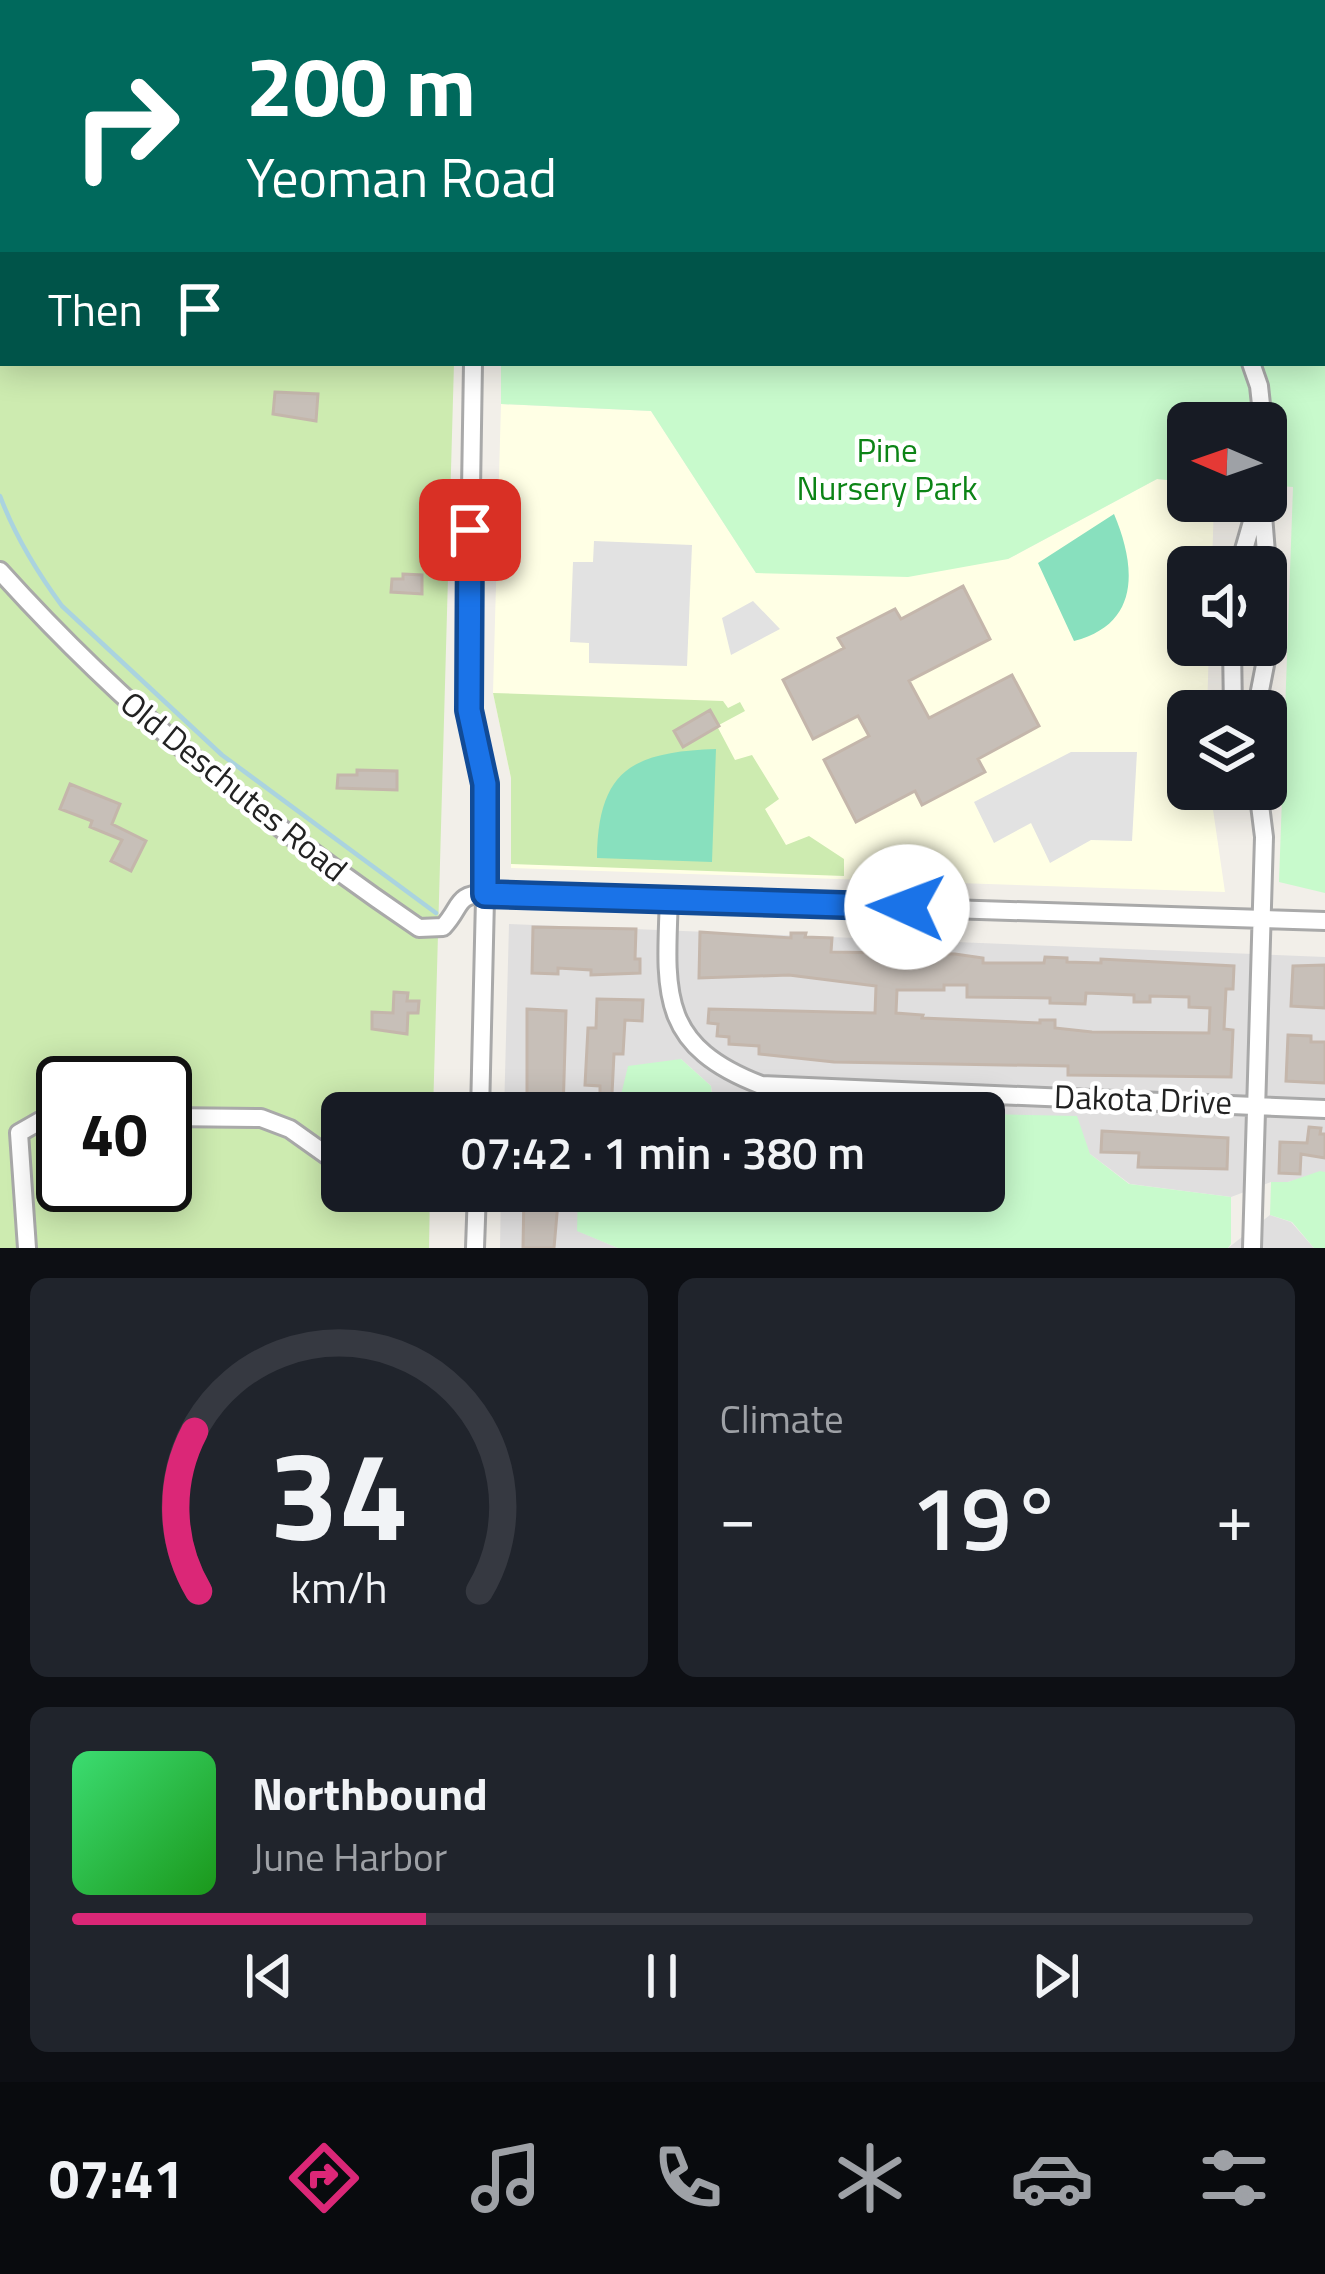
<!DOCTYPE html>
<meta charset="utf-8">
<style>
:root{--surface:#171b24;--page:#20242c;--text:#f1f3f6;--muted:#9ea1a6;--line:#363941;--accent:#db2777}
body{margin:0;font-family:"Titillium Web",sans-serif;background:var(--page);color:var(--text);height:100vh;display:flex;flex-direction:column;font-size:45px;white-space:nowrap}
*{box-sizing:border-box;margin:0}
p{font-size:39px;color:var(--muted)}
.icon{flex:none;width:66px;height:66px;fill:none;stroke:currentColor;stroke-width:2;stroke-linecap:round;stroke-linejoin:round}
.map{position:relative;height:1248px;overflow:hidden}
.details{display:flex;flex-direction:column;gap:30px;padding:30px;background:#0d0f14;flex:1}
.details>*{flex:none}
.banner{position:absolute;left:0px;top:0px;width:1326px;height:366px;box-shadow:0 6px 30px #0003;background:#00695c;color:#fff;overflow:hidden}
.needle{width:78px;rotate:272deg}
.tools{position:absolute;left:1167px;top:402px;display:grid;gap:24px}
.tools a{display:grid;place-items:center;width:120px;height:120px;border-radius:18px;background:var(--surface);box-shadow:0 6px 30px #0003;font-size:60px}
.speed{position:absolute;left:36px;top:1056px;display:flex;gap:24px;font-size:60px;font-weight:700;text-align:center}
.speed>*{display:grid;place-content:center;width:156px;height:156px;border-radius:50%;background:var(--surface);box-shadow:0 6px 30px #0003;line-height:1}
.speed .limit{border:6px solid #111;border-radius:18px;background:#fff;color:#111}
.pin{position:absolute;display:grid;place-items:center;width:102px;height:102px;color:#fff;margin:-51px;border-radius:24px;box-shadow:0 6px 18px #0006}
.me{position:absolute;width:132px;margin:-66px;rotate:272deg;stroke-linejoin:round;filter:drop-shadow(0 0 9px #0008)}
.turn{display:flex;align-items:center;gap:42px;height:252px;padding:0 48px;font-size:54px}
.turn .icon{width:156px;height:156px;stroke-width:2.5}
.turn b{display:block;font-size:84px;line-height:102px}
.then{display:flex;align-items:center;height:114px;padding:0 48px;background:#0003;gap:24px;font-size:45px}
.big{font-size:90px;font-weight:600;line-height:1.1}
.details .card{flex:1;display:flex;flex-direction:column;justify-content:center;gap:18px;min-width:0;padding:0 42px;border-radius:18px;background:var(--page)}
.details .dial{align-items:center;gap:0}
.dial svg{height:312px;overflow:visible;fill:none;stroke:var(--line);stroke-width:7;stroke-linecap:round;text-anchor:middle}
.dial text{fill:var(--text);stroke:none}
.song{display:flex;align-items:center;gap:36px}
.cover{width:144px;height:144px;border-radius:18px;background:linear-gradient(135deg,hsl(140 70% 55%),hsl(120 70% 35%))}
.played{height:12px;border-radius:6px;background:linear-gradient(90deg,var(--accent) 30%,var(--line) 30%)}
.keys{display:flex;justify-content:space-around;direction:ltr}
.heat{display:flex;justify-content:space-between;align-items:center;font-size:66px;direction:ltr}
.details .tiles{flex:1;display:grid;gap:30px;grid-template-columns:1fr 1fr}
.card:last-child{grid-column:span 2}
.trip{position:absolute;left:321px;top:1092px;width:684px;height:120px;border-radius:18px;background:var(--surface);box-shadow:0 6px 30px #0003;font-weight:600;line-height:120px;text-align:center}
.tab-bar{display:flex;height:192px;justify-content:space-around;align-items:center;background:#090b0e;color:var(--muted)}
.tab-bar .icon{width:84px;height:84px}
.tab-bar .current{color:var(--accent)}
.tab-bar b{font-size:54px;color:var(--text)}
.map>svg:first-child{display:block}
.residential{fill:#e0dfdf}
.education{fill:#ffffe5}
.grass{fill:#cdebb0;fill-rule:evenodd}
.park{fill:#c8facc}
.pitch{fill:#88e0be}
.parking{fill:#e2e2e2}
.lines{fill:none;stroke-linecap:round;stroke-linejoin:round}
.stream{stroke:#aad3df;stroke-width:4.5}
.building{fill:#c7bfb8;stroke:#c4b6ab;stroke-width:3;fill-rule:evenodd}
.minor-casing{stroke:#a9a9a9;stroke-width:22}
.minor{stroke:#fff;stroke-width:16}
.route-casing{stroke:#114b97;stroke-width:30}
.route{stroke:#1a73e8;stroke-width:21}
.labels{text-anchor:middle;stroke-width:9;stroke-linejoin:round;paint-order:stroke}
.park-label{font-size:33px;fill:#0c8416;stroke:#fff}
.street-label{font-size:33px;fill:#222;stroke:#fff}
</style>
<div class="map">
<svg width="1325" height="1248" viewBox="0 0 1325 1248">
<rect width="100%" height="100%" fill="#f2efe9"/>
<!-- residential -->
<path class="residential" d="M509,924L1325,957V1172L1288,1182H1271L1231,1197L1130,1184L1090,1154L988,1114L984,1126V1113H714L711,1086L681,1059L620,1100L581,1099L580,1113H504Z
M501,1191H578V1231L618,1248H500Z
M1270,1215L1291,1222L1314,1248H1228Z"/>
<!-- education -->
<path class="education" d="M501,404L651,411L756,573L1008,559L1157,479L1188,482V501H1214L1212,567H1188V645H1209L1207,711H1188V789H1210L1225,892L511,868V778L493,693Z"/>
<!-- grass -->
<path class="grass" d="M0,0H464L3,3V363H454L433,1113H342V1191H430L429,1248H0ZM63,1083H165V1185H63Z
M493,693L723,701L728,708L740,702L745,711L717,726L735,760L752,755L779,799L765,809L786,845L809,836L844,859V876L511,864V778Z"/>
<!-- park -->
<path class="park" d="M502,0H1325V893L1279,882L1293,487L1266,485V423H1188V482L1157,479L1008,559L908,577L756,573L651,411L501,404V363H1323V3H502Z
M681,1059L711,1086L714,1113H580V1098L620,1099L628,1066Z
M987,1114L1077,1116L1090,1154L1129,1184L1231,1197V1244L1228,1248H618L577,1231L578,1191H721L723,1200L762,1196L766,1191H984Z
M1320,1171L1325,1172V1248H1314L1292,1222L1270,1215L1271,1182H1288Z"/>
<!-- pitch -->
<path class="pitch" d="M1114,514C1136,566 1141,624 1074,641L1038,563Z
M716,749L712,862L597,858C598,769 633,752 716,749Z"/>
<!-- parking -->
<path class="parking" d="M594,541L692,545L687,666L589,663V643L570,642L573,562H593Z
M753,601L780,629L731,655L722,618Z
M1071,752H1137L1132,841L1091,840L1050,863L1031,823L994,843L974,802Z"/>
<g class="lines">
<!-- stream -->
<path class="stream" d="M0,496C15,536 37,572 62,606L222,755L436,913"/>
</g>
<!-- building -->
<path class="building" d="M275,392L318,394L316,421L273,414Z
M403,574L422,575V594L391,592L392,579H403Z
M963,586L990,639L909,681L929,718L1012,675L1039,726L978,759L985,772L922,805L915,791L856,822L824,760L869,736L858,716L813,739L783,680L844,648L838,638L895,609L901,619Z
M710,710L719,726L683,747L674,731Z
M357,770L397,771V790L337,788L338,775H357Z
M70,784L120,804L112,824L146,841L131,871L111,861L122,840L90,827L92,821L60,809Z
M533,927L636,929L635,959H640V973L591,975V970L558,968V974L532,973Z
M700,932L791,938V933H806L805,937L832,938L831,952L955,954L983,958V963H1044L1045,957L1067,958V962L1101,963V959L1234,966L1233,989H1226L1224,1029L1233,1030L1231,1077L1068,1075V1066L834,1062L759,1054V1046L729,1044V1037L717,1036L718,1024L708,1023L709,1009L875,1013L876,986L789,975L699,978ZM944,985H967V997L1050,998V1003L1085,1004L1086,993L1134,995V1002H1150V996L1189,997V1007L1210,1008L1209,1033L1092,1032L1055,1028V1020H1040V1023L922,1018L923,1015L896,1013L897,990H944Z
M1325,965V1008L1291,1006L1293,966Z
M394,992L408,993L407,1001H419L418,1013H408L407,1034L372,1029V1012L393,1013Z
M597,999L643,1000L642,1021L625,1020L623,1054H614L612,1094L600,1093V1086L585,1085L588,1028H596Z
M527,1009L566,1011L563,1113H527Z
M1288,1035L1311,1036V1042H1325V1083L1286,1081Z
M1309,1127L1321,1128L1320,1134H1325V1158L1301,1154L1300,1174L1279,1173L1280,1142L1307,1143Z
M1102,1131L1228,1138L1227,1169L1138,1167L1139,1153L1101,1152Z
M115,1185L116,1206L56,1210L54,1189Z
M524,1191H559L554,1248H523Z"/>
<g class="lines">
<!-- minor casing -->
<g class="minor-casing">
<path id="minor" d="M480,3L481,0
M473,363L468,681L487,813L480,1113
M1251,363L1259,386L1263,423
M1239,567L1258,501
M0,571C124,709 266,824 419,928L443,927C462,907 455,894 485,894L1325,921
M1232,645L1233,711
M1256,711L1272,629L1263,515L1258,503
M669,899C665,995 660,1046 761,1085L1325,1109
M165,1117L261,1118L290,1129L342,1166
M27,1248L19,1133L40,1121L63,1120
M475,1248L477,1191
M1252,1248L1264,837L1258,789"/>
</g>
<!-- minor -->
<use href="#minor" class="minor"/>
</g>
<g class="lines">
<!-- route casing -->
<g class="route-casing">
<path id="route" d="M470,530L469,710L485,784V894L907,907"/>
</g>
<!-- route -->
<use href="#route" class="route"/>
</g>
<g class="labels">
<!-- park labels -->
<g class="park-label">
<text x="887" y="462">Pine<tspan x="887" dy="38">Nursery Park</tspan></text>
</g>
<!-- street labels -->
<g class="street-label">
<text transform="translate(234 786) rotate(39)" y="12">Old Deschutes Road</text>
<text transform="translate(1143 1099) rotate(2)" y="12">Dakota Drive</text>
</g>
</g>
</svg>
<div class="tools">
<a><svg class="needle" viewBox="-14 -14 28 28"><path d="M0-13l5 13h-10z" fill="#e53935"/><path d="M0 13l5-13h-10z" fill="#9ea1a6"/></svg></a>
<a><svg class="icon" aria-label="sound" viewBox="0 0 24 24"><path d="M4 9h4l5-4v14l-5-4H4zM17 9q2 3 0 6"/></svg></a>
<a><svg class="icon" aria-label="layers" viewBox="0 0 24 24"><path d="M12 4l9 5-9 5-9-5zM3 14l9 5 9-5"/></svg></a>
</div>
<div class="speed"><div class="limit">40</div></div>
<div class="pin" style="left:470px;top:530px;background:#d93025"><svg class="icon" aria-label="arrive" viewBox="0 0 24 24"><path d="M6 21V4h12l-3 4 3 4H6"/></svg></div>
<svg class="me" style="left:907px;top:907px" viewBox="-20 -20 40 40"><circle r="19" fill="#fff"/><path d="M0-13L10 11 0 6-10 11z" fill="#1a73e8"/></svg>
<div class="trip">07:42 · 1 min · 380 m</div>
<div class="banner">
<div class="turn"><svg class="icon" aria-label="right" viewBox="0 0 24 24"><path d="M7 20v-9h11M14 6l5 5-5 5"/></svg><div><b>200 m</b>Yeoman Road</div></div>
<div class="then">Then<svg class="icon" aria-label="arrive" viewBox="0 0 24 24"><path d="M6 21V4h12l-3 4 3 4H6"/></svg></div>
</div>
</div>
<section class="details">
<div class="tiles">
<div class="card dial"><svg viewBox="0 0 100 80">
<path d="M14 69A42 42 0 1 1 86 69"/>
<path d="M14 69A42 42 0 0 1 13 28" stroke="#db2777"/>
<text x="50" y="56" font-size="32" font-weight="700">34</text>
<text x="50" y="72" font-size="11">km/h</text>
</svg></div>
<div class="card"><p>Climate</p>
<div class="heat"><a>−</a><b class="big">19°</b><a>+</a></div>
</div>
<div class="card">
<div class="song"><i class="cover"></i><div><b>Northbound</b><p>June Harbor</p></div></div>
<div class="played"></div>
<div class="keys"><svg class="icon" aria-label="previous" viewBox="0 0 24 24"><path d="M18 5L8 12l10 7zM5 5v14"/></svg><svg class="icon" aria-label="pause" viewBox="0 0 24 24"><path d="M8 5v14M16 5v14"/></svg><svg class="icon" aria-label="next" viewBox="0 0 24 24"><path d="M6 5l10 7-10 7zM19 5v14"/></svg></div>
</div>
</div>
</section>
<nav class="tab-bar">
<b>07:41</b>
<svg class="icon current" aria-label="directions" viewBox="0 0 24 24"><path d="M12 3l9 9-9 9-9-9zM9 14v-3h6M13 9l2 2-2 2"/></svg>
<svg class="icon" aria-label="music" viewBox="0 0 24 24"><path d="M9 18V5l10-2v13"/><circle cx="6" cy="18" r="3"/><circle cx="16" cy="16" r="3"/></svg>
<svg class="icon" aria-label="phone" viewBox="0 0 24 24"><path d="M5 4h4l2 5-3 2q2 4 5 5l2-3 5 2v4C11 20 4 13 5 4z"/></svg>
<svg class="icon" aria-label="climate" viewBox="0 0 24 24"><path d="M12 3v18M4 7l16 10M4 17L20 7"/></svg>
<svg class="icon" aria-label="car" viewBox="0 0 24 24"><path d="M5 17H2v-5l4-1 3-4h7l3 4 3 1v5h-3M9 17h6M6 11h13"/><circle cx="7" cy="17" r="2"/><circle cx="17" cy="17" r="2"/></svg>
<svg class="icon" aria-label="filters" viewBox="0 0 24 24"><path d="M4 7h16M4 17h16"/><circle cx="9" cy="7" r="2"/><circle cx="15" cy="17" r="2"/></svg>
</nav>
